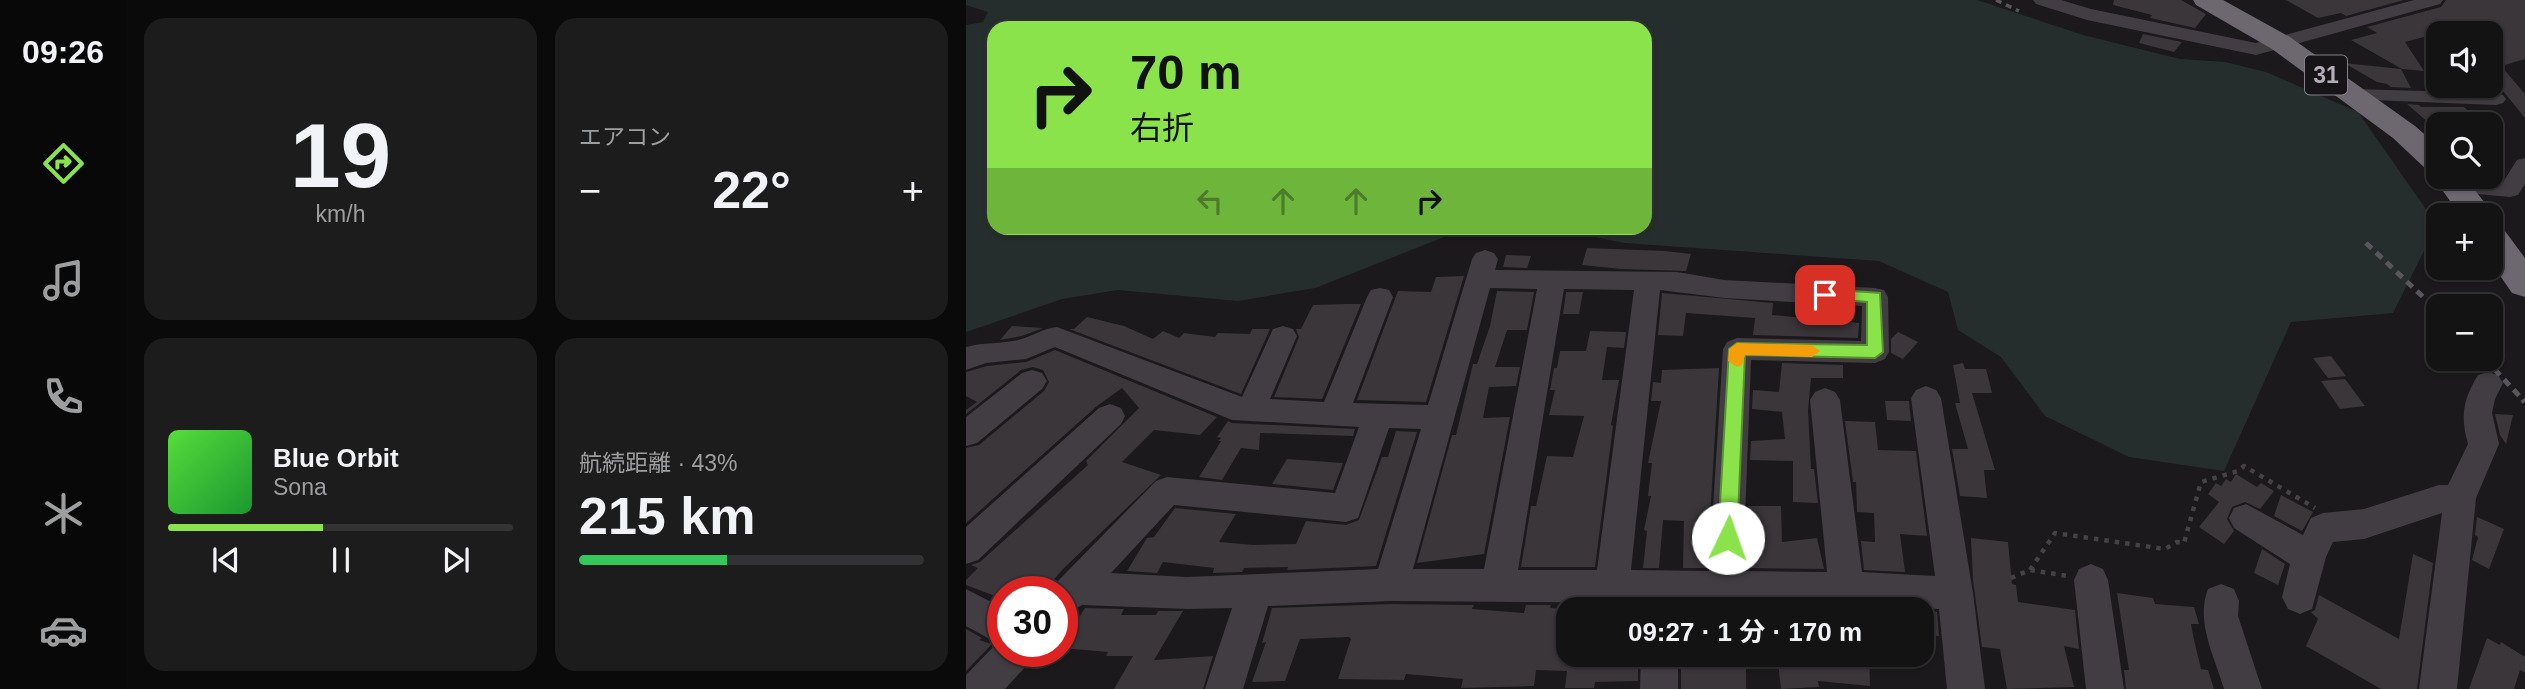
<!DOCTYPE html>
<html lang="ja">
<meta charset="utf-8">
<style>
:root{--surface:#141314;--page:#1d1c1d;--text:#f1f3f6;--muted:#9d9ea0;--line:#333234;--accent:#8ae34a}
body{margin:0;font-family:Arial,"Noto Sans JP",sans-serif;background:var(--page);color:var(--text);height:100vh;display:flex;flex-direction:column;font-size:26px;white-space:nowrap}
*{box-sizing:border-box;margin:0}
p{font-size:23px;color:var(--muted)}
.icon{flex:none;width:38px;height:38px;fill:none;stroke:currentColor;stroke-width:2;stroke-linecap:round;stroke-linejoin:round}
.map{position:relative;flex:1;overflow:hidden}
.panel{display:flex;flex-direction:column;gap:18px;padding:18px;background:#0b0a0b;width:840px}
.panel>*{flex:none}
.banner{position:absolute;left:21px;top:21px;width:665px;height:214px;border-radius:21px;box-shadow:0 2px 5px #0004,0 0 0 2px var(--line);background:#8ae34a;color:#111;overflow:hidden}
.buttons{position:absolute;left:1460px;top:21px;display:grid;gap:14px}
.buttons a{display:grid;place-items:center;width:77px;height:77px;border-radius:14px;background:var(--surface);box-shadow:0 2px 5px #0004,0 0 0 2px var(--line);font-size:35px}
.speed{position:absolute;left:21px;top:576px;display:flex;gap:14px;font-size:35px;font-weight:700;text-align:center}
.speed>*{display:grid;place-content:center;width:91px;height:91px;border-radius:50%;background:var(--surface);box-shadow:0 2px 5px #0004,0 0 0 2px var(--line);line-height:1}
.speed .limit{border:10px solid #d22;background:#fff;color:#111}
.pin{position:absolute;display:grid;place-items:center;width:60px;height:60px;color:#fff;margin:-30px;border-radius:14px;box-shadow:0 4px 10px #0006}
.me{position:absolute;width:77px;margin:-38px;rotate:3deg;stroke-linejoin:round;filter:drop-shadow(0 0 5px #0008)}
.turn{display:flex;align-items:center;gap:24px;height:147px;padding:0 28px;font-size:32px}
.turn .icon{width:91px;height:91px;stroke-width:2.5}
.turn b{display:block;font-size:49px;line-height:60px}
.lanes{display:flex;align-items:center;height:66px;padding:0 28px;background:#0003;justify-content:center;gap:35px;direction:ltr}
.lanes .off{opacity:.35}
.big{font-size:52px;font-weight:700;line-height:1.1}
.panel .card{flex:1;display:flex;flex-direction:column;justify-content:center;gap:10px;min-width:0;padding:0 24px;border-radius:21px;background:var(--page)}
.panel .dial{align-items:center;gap:0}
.dial b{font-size:91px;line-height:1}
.song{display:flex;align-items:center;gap:21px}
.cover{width:84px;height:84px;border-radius:10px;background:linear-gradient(135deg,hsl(110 70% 55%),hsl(130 70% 35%))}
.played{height:7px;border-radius:4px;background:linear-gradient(90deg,var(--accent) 45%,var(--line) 45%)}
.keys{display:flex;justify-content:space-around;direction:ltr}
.heat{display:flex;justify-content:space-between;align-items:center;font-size:38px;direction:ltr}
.charge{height:10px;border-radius:5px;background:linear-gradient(90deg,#34c759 43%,var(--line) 0)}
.panel .tiles{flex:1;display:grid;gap:18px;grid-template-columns:repeat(2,1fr)}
.trip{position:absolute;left:590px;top:597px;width:378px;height:70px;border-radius:21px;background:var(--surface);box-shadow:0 2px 5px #0004,0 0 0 2px var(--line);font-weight:700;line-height:70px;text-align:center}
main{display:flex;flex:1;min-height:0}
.dock{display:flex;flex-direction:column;width:126px;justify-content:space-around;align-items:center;background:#080808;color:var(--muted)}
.dock .icon{width:49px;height:49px}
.dock .active{color:var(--accent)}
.dock b{font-size:32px;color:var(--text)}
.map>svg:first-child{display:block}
.green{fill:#262e2d}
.building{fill:#3a363a}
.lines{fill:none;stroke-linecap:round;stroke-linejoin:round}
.path{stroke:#454147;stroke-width:4.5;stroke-dasharray:4.5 6;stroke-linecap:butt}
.minor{fill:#413d42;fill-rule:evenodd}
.highway{fill:#6d6770;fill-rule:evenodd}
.rail-far2{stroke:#5a565d;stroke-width:3.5;stroke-dasharray:6 5;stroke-linecap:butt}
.rail-far1{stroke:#5a565d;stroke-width:5;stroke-dasharray:8 6;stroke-linecap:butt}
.rail{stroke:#5a565d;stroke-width:6;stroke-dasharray:10 9;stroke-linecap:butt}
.route{fill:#8ae34a;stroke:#5a9430;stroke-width:2}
.slow{fill:#f59e0b}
.labels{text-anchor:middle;stroke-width:7;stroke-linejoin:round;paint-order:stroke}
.shield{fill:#161416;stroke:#857f89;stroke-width:2}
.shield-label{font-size:23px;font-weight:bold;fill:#b5adba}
</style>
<main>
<nav class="dock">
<b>09:26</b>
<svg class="icon active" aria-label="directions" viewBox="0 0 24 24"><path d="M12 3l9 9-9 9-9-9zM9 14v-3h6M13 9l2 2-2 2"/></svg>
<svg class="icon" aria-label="music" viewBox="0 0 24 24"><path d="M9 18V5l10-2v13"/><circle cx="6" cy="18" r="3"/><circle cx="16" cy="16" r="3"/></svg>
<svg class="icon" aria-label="phone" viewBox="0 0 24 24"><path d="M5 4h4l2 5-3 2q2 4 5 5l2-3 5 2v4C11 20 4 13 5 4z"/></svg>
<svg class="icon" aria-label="climate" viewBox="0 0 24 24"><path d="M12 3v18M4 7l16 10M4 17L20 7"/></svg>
<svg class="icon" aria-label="car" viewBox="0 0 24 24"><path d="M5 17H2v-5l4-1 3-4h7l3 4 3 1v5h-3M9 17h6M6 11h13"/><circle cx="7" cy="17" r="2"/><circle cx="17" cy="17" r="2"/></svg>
</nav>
<section class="panel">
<div class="tiles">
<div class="card dial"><b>19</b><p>km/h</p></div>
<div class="card"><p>エアコン</p>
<div class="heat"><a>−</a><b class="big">22°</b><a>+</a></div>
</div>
<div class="card">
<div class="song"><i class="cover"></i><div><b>Blue Orbit</b><p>Sona</p></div></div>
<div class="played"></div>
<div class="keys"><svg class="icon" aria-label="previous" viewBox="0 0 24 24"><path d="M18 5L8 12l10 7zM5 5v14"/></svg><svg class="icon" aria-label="pause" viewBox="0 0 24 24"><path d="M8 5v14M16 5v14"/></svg><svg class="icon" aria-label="next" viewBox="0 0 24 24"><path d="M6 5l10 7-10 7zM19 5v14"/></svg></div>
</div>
<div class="card"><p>航続距離 · 43%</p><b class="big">215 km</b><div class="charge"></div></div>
</div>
</section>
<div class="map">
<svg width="1559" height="689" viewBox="0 0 1559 689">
<rect width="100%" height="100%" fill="#1b191b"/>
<!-- green -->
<path class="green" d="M0,0H1011L1117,35L1214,59L1259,62L1300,72L1392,112L1471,225L1427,313L1325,322L1258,471L1163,457L1079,416L1035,357L992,330L982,292L913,261L659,243L583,228H679V28H28V228H501L349,288L272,301L152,290L96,299L0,332V25L17,22L22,12L0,5Z"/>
<!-- building -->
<path class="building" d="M1148,0H1215L1240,14L1229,28L1184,18L1186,15L1147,5Z
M1320,0H1438L1380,16L1375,13L1352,18Z
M1480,0H1559V59L1535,66L1559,94V118L1524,75V33H1490L1484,30L1439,42L1458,71L1436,69L1385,40L1411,33L1401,27L1475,7Z
M1177,34L1216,42L1208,52L1173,43Z
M1378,63L1435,69L1445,88L1425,87L1421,84L1411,82Z
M1441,104L1453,105L1455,107H1498L1516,124H1464Z
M621,248L699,251L725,254L720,271L655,269L616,265Z
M540,255L565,256L561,268L537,267Z
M498,276L460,402L391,400L432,291L465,292L470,277Z
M531,291L568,292L561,330H541L529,367H554L550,386L523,387L517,418L544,417L518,554L451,563L486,435H490L507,364H511L524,326Z
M600,292H617L613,314H597Z
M696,293L807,303L806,315L893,323L892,338L787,335L789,318L720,313L717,336L692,335Z
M380,304H395L356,399L308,397L333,337L330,329H335L347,305Z
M121,317L158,326L187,339L197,331L213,338L218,333L249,337L252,333L284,334L286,329H304L275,394L103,329H108Z
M46,326L77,328L56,336L34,340Z
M624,331L660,332L658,348L641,347L636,380H653L645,425L647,426L629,567H555L565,506H570L581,456L607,457L618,416L583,415L589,390H584L588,368H591L594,351H620Z
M932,332L952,342L937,359L925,353V339Z
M89,350L251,417L234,435L188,430L156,462L195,475L97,569L77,592H37V599L0,585V580L12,568L5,565L14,562L122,465L120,461L173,408L156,388L131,406L0,523V448L13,445L78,391L83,382L77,370L67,367L55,370L0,414V410L11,402L0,396V372L21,366L60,362Z
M1365,356L1380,376L1362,378L1347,358Z
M816,363L877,365V378H845L842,410L845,469H848L852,503L827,502V461L784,460L785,441L819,439L816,412L786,409L787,390L813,392Z
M997,363L999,369H1020L1026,393H1006L1029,470H1018L1021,498L994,496L986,449H1002L989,403H994L987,365Z
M753,368L741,568H717L718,521L697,520L693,568H677L681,531L678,530L685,496H682L686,463H682L695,401H685L687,382L695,383L696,370Z
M1379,379L1399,406L1374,409L1355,381Z
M919,401H943L945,421L921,420Z
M1529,414L1547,415L1540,444L1534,435Z
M262,421L266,423L389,429L387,436L294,433L293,450L275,448L256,480L233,477L255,441H252L255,438L251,437Z
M879,421L909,422L912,450L950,451L961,536L934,534L939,572L898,570L895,541L909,542L908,513L891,512L890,482H887Z
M430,431L451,432L410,566L321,570L322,567L278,568L276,572L247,573L248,568L197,562L191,573L161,571L181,538L188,537L209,508L270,514L253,542L288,545L330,544L340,521L380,525L393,520L416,457H422Z
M321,459L377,463L367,490L306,484Z
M1270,474L1291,487L1295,483L1308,491L1294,509L1279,502L1266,507L1261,519L1268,531L1258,544L1233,527L1253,502L1242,494L1250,483L1255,486L1260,479L1265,482Z
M1315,495L1347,512L1336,531L1308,516Z
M782,506H815L816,542L851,538L858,569L780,568Z
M1511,517L1538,529L1523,569L1506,560L1512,537L1509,535Z
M1005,538L1042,542L1046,584L1050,585L1052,602L1109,610L1113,649L1098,646L1108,687L1041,689L1034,649L1016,647L1007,580Z
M1296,549L1319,564L1312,585L1288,573Z
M1447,554L1467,563L1451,689H1415L1340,646L1352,619L1345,612L1349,610L1353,595L1433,639Z
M1151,593L1187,598L1189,604L1228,607L1233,624H1225L1228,640L1235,669L1242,670L1248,689H1160L1158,670H1163Z
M425,604L508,605L506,609L558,613L560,605H585L584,608L602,609V654H672V681L629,682L628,688H599L601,671L570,670L568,686L495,688L497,679L440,674L438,680L372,679L385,639L383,637L334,639L319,681L286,682L300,642L296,643L306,608Z
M119,608L158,609L155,615H190L192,611H217L188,660L247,656L237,689H148L167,656H140L142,652L96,648V625L108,626Z
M956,611L971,612L973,636L956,635Z
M0,629L16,638L13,640L26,644L0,671Z
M1521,638L1534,645L1535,642L1559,657V673L1554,670L1548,689H1503Z
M715,654H780V689H715Z
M811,654H903L904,686L852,681L853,687L815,689Z"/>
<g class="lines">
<!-- path -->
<path class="path" d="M1064,570L1089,533L1199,549L1211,542L1218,543L1235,482L1272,471L1278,466L1349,508
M1045,578L1064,570L1102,576"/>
<!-- minor -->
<path class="minor" d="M1067,0H1095L1125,9L1290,43L1448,0H1477L1474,4L1290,55L1121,20L1070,4Z
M1387,89L1530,93L1537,95L1540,99L1537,103L1530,105L1380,99L1377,95L1380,91Z
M1559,158V184L1552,195L1544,197L1490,192L1482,190L1478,185L1482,180L1490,178L1537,182L1551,160Z
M519,250L528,253L532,259L529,270L711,272L758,280L909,288L918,290L922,297L923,352L919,359L909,363L785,360L777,571L861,572L844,400L849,392L859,388L869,392L874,400L896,572L969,576L945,398L950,390L960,386L970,390L975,398L1007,593L1019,689H981L973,609L880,604L425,601L302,606L277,689H239L266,608L221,609L116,605L101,613L96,611V592H85L89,584L190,481L201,477L369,493L393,427L266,420L89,347L60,359L20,363L0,370V347C18,342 35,344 52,340C66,337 77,328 91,327L276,397L307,329L317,326L327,329L331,336L304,399L358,402L401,297L405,290L414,288L423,290L427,297L387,403L462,405L506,259L510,253ZM524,288L571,289L518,569H447ZM598,289L668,290L631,570H552ZM694,290L758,298L896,306L895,341L771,338L761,342L757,349L743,571L665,570ZM423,428L455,429L412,569L221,577L145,573L208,505L380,522L392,518Z
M66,370L76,373L81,381L76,389L11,443L0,446V417L56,373Z
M1522,372L1532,375L1537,383L1529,399L1526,413L1533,444L1510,498L1491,689H1453L1476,513L1398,539L1367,542L1360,557L1346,609L1334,614L1322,609L1316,597L1324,564L1268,528L1263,518L1268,508L1280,504L1337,535L1345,518L1357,513L1398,509L1473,485H1482L1502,444C1494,416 1497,400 1512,375Z
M144,404L155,408L159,416L155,424L12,560L0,564V527L133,408Z
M1125,564L1137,569L1142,580L1158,689H1120L1108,580L1113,569Z
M1255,584L1268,589L1273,601L1272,616L1296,689H1258C1249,658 1229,621 1242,589Z
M0,589L37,608V651H67L62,664L39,689H0V675L31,643L0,626Z
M675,654H712V689H674Z"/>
<!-- highway -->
<path class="highway" d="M1227,0H1257L1324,37L1449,126L1472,146V177H1499L1528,215L1524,220V215H1494L1467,177L1470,172L1461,170L1427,138L1306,49L1230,5Z
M1524,224L1536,227L1559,258V297L1546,293L1524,261Z"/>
<!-- rail-far2 -->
<path class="rail-far2" d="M1030,0L1053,11"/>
<!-- rail-far1 -->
<path class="rail-far1" d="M1400,243L1472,311
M1519,359L1558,401"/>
<!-- rail -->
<path class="rail" d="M1557,399L1559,402"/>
</g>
<!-- route -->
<path class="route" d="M859,289L914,293L917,352L909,358L779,355L771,538L769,545L762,547L755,545L752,538L763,349L771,343L901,345V302L853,298L851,295L853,291Z"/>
<!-- slow -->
<path class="slow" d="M771,343L846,345L854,351L846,357L779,355L776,365L771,367L762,361L763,349Z"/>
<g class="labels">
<!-- shield labels -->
<rect class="shield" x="1339" y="55.5" width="42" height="39" rx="5"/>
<g class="shield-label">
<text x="1360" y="83">31</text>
</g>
</g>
</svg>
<div class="buttons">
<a><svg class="icon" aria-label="sound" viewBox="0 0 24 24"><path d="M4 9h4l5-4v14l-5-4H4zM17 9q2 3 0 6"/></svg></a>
<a><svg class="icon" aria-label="search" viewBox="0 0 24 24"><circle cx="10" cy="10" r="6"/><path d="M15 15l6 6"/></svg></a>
<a>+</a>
<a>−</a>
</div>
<div class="speed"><div class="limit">30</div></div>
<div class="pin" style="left:859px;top:295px;background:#d93025"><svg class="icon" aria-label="arrive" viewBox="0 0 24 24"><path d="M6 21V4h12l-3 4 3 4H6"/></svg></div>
<svg class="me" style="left:762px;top:538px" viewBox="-20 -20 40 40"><circle r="19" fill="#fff"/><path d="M0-13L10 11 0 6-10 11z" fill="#8ae34a"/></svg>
<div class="trip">09:27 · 1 分 · 170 m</div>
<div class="banner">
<div class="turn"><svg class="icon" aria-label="right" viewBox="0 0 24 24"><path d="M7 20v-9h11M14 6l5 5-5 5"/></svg><div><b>70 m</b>右折</div></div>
<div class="lanes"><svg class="icon off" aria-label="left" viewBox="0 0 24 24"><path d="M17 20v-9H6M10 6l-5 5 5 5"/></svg><svg class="icon off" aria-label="ahead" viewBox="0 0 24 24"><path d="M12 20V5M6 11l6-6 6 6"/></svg><svg class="icon off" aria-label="ahead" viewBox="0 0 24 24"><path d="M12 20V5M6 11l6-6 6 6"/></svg><svg class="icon" aria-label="right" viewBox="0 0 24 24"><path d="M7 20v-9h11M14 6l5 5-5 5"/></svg></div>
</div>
</div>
</main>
